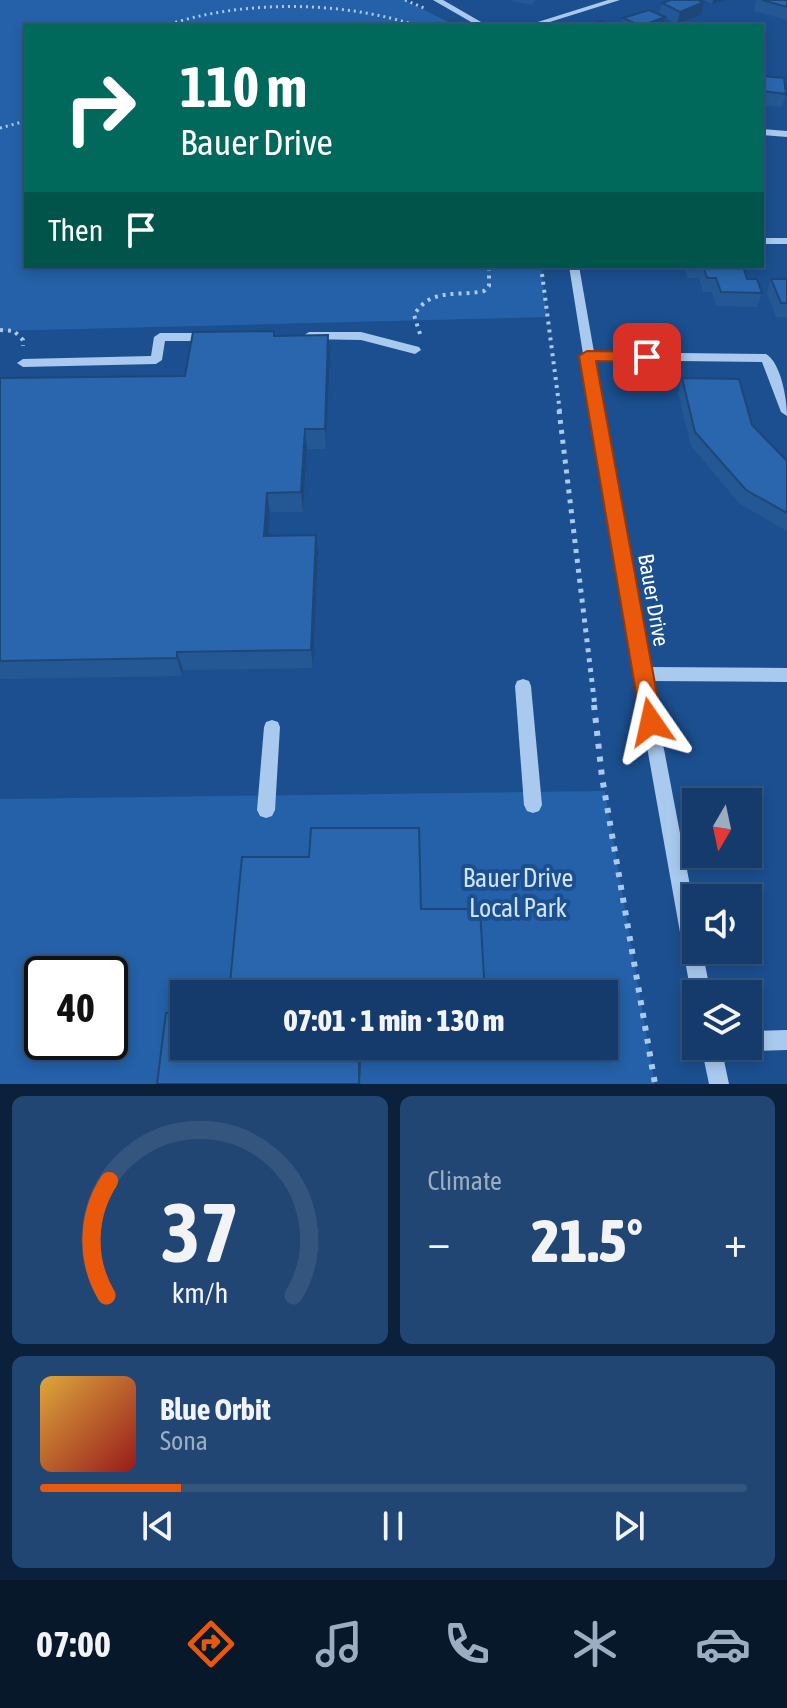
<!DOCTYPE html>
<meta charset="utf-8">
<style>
:root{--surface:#143b6b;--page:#214673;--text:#f1f3f6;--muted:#9dadc1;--line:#33557e;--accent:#ea580c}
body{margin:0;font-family:"Asap Condensed",sans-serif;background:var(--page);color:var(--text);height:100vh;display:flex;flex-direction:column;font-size:30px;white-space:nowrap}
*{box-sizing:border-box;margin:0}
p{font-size:26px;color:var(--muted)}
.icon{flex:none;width:44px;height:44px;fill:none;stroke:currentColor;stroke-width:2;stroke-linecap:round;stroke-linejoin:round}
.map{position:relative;height:1084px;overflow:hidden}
.side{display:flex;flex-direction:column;gap:12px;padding:12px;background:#0b203b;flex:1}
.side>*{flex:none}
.banner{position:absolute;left:24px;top:24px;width:740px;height:244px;border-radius:0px;box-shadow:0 4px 12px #0003,0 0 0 2px var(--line);background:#00695c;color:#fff;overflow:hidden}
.needle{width:52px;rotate:189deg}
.fabs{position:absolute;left:682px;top:788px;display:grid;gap:16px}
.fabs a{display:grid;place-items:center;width:80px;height:80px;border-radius:0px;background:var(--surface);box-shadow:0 4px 12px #0003,0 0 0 2px var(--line);font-size:40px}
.speed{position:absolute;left:24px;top:956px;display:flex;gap:16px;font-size:40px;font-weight:700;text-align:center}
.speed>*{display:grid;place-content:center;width:104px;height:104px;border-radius:50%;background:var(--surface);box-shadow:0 4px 12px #0003,0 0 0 2px var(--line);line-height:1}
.speed .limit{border:4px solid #111;border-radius:12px;background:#fff;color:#111}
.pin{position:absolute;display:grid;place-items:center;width:68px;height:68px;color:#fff;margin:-34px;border-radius:16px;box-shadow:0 4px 12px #0006}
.me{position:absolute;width:88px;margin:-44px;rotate:349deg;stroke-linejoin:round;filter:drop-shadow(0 0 6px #0008)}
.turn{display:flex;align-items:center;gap:28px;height:168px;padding:0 24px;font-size:36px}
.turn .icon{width:104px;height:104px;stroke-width:2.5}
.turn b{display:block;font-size:56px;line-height:68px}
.then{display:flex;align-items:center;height:76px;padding:0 24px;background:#0003;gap:16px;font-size:30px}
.big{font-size:60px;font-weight:800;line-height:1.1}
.side .card{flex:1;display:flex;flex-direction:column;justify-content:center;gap:12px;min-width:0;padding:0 28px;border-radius:12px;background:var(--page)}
.side .dial{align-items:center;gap:0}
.dial svg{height:208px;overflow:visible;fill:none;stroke:var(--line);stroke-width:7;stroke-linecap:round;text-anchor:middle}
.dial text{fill:var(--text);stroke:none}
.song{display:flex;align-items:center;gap:24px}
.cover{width:96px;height:96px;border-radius:12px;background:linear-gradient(135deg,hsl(40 70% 55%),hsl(0 70% 35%))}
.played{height:8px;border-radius:4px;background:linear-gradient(90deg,var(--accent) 20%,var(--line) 20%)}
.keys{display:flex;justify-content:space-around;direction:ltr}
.heat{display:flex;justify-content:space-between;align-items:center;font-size:44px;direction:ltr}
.side .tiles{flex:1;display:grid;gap:12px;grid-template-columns:1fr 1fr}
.card:last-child{grid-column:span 2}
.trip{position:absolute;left:170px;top:980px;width:448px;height:80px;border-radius:0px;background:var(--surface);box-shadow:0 4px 12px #0003,0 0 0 2px var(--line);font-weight:800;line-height:80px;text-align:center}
.menu{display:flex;height:128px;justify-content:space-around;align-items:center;background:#08182b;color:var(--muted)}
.menu .icon{width:56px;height:56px}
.menu .active{color:var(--accent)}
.menu b{font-size:36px;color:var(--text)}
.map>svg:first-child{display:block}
.green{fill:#2461a8;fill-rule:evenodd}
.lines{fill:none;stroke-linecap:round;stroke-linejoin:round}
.path-far3{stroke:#a9c9ee;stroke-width:3;stroke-dasharray:2 4;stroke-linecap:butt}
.path-far2{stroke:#a9c9ee;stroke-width:4;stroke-dasharray:3 5;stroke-linecap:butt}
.path-far1{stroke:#a9c9ee;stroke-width:5;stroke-dasharray:4 6;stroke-linecap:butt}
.path{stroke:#a9c9ee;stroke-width:6;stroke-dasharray:5 8;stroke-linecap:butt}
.minor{fill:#a9c9ee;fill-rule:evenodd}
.wall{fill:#245895}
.shaded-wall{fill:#1d4779}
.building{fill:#2a66ad;stroke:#1d4779;stroke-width:2}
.route{fill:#ea580c;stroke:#983908;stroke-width:2}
.labels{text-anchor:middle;stroke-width:8;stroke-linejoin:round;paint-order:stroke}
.street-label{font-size:22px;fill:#fff;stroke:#1b4f8f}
.near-park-label{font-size:26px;fill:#cfe3fa;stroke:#1b4f8f}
</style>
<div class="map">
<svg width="787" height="1084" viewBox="0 0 787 1084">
<rect width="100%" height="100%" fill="#1b4f8f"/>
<!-- green -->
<path class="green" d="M0,0H405L456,26H26V266H541L547,317L0,331Z
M605,791L655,1084H0V799ZM42,974H110V1042H42ZM184,994H604V1046H184Z"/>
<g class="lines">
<!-- path-far3 -->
<path class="path-far3" d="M405,0L424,8
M164,26C240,0 340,0 418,26
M0,128L26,121"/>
<!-- path-far2 -->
<path class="path-far2" d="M541,266L560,412
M0,330L14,331L23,340V346
M420,334L414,315C431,287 456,297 484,291L489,286V266"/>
<!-- path-far1 -->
<path class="path-far1" d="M559,410L595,707"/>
<!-- path -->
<path class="path" d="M594,705L602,777L655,1084"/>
<!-- minor -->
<path class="minor" d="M433,0H443L488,26H478Z
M608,0H620L537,26H525Z
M762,129L787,131V137L762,135Z
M762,238H787V244H762Z
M569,266H579L594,352L766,354C781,363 787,399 787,416L781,412L762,362L596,360L649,667L787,668V682L651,681L696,917V950H702L711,994H696V1002L691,994L634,674L584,359L581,356L583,354Z
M309,332H361L419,347L421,350L415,354L361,340L305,339L303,336Z
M160,333H209L215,337L209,341H165L162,360L156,364L23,367L17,363L23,359L151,356L154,337Z
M523,679L529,681L531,686L542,805L539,811L533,813L527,811L524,805L515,686L517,681Z
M272,720L278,722L280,727L275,810L272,816L266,818L260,816L257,810L264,727L266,722Z
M787,1030V1050L748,1051L740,1046H748V1031Z
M701,1046H721L729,1084H709Z"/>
</g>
<!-- wall -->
<path class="wall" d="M508,0H536L531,5Z
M704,0H727L712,4Z
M756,0H787V20L754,11Z
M662,3L701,15L677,24L665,18L664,26H622L623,18L659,15Z
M762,76L786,94L782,107L762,105Z
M684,266H743L747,279L762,293L757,307L716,306L712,292H703L699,278H688Z
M771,279H787V317H776L767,293Z
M274,336L330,355L326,449H307L303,512H270L268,535L318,554L313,668L183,670L182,676L0,679V378L185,376Z
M682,378L752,425L787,461V531L740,504L691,446L678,392Z
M184,1013L489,1048L485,1062H361L360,1084H157Z"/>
<!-- shaded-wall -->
<path class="shaded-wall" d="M713,0H727L712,4Z
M704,2L701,15L677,24L680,12Z
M665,17L664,26H641Z
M328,335L330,355L326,449L325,429Z
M305,429L307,449L303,512L301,492Z
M267,493L270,512L267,555L264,536Z
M316,535L318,554L313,668L311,650Z
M177,652L183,670L182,676L177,658Z
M359,1049L361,1062L360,1084H359Z"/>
<!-- building -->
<path class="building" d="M671,0H698L704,2L680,12L662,3Z
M762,0H787V7Z
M649,10L665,17L641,26L623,18Z
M601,21L612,26H587Z
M762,76L784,78L786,94L762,91Z
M703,266H743L747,279H757L762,293L721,292L716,278H707Z
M771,279H787V303H781Z
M274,331V336L328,335L325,429H305L301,492L267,493L264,536L316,535L311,650L177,652V658L0,661V378L185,376L193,332Z
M682,378L739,379L752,425L787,461V513L746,490L695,432Z
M311,828H419L421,909H480L485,994H229L242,857H309Z
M166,1013H184V1046H489V1048L359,1049V1084H157Z"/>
<!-- route -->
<path class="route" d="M587,351L647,352L654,357L647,362L596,361L662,722L659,729L651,732L644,729L641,722L579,356Z"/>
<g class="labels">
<!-- street labels -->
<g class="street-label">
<text transform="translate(654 600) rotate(80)" y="8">Bauer Drive</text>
</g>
<!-- near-park labels -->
<g class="near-park-label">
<text x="518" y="887">Bauer Drive<tspan x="518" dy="30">Local Park</tspan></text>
</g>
</g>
</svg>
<div class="fabs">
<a><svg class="needle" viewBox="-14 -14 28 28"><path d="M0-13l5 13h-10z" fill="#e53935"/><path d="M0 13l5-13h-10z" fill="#9dadc1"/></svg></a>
<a><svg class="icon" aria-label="sound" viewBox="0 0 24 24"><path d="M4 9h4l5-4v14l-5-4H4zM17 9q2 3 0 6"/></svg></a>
<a><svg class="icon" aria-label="layers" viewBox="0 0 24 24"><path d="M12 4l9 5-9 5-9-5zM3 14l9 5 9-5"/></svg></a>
</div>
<div class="speed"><div class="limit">40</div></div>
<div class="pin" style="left:647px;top:357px;background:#d93025"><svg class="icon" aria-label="arrive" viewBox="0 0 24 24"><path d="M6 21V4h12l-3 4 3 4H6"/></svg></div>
<svg class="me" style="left:651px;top:722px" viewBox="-20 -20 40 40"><path d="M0-17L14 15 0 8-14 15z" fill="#ea580c" stroke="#fff" stroke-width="4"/></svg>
<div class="trip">07:01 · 1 min · 130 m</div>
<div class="banner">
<div class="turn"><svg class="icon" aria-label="right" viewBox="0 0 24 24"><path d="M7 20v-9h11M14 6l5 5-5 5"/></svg><div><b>110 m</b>Bauer Drive</div></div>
<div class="then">Then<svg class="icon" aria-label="arrive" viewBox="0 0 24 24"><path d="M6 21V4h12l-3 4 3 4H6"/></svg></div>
</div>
</div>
<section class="side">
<div class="tiles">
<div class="card dial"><svg viewBox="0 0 100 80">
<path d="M14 69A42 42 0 1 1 86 69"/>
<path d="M14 69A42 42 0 0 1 15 25" stroke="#ea580c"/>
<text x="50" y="56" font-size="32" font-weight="700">37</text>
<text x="50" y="72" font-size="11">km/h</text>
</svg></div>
<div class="card"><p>Climate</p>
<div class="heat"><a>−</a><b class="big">21.5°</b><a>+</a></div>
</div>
<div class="card">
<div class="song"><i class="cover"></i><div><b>Blue Orbit</b><p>Sona</p></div></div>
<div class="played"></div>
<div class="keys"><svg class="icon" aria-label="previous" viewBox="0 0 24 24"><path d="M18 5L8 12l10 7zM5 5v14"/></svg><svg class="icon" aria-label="pause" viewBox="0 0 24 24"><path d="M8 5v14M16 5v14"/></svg><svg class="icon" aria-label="next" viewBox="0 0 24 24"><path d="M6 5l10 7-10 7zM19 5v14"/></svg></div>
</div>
</div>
</section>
<nav class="menu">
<b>07:00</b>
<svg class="icon active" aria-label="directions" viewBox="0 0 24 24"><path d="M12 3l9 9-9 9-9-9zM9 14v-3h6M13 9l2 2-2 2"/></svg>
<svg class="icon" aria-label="music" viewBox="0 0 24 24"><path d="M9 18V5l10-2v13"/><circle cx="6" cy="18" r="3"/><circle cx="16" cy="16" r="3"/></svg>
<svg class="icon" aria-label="phone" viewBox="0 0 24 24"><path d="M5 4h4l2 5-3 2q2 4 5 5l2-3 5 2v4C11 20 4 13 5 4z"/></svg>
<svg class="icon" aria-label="climate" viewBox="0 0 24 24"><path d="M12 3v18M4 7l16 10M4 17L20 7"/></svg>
<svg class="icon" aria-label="car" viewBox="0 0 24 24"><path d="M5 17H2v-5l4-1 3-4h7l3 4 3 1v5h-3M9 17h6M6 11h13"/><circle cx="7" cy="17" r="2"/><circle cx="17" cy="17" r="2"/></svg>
</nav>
